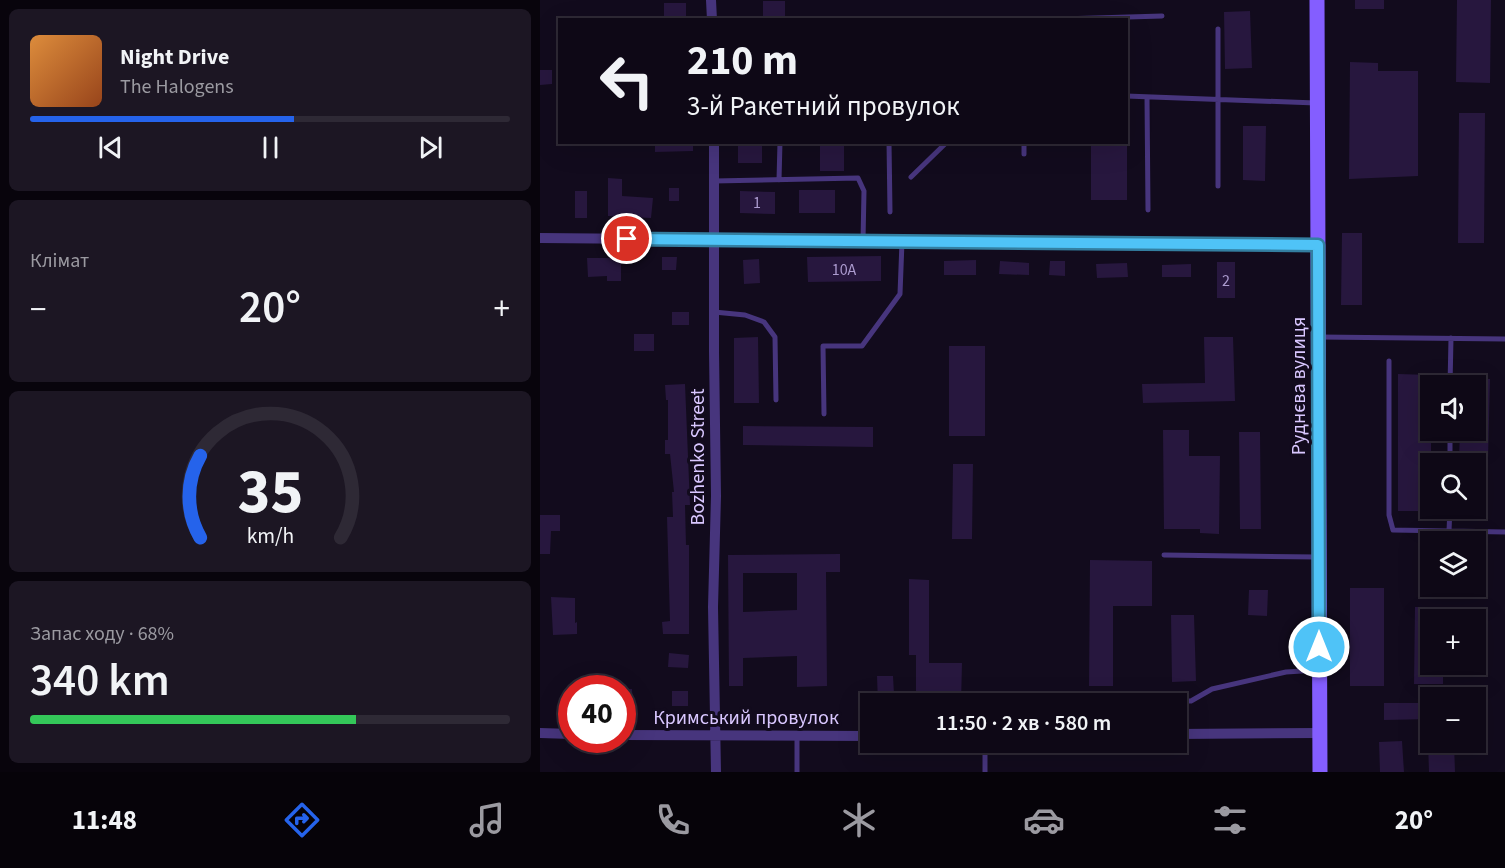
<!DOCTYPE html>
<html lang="uk">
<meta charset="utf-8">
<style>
:root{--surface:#0e0816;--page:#1c1623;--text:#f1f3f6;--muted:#9b9aa1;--line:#2e2935;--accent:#2563eb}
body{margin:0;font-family:"Source Sans 3",sans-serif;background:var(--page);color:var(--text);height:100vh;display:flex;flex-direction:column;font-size:22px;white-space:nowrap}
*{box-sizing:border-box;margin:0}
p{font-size:20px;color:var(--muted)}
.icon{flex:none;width:33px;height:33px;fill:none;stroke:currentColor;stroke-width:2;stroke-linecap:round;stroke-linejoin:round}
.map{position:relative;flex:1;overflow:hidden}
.side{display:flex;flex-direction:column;gap:9px;padding:9px;background:#08040c;width:540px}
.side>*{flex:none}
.hud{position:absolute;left:18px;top:18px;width:570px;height:126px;border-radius:0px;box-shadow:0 6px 24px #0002,0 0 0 2px var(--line);background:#0e0816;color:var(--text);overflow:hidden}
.tools{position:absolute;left:880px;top:375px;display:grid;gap:12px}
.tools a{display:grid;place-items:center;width:66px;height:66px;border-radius:0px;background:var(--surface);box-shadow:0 6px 24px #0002,0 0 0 2px var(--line);font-size:30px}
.speed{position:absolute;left:18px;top:675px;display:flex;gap:12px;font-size:30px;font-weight:700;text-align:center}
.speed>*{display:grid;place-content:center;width:78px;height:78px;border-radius:50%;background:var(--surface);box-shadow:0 6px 24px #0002,0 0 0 2px var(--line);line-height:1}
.speed .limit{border:9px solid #d22;background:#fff;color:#111}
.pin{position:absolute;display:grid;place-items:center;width:51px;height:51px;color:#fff;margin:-26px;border:3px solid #fff;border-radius:50%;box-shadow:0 2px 6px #0007}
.me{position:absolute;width:66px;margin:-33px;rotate:0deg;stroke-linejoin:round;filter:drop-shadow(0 0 4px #0008)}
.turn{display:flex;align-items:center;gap:21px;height:126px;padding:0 30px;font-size:27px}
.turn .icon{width:78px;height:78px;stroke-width:2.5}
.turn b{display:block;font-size:42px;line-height:51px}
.big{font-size:45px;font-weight:600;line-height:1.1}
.side .widget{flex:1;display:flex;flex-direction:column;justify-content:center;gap:9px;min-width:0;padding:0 21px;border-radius:9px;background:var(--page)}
.side .dial{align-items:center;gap:0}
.dial svg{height:156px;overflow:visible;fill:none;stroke:var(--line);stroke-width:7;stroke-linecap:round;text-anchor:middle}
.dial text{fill:var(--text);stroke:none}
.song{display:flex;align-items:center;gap:18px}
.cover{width:72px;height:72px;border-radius:9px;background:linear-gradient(135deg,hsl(30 70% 55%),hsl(20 70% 35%))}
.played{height:6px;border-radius:3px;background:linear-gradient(90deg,var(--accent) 55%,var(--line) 55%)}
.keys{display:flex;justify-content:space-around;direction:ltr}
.heat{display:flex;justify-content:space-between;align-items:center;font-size:33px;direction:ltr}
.charge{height:9px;border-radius:4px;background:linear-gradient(90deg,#34c759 68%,var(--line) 0)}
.trip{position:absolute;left:320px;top:693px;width:327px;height:60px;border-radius:0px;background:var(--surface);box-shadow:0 6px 24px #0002,0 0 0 2px var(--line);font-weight:600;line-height:60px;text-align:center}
.tabs{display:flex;height:96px;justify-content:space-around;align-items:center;background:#060309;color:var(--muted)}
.tabs .icon{width:42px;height:42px}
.tabs .active{color:var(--accent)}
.tabs b{font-size:27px;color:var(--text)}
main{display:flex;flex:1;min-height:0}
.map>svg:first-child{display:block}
.building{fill:#27173e;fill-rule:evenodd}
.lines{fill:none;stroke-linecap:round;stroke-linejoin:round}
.lane{stroke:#47357d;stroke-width:5}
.street{stroke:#47357d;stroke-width:10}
.secondary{stroke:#845eff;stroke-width:15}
.route-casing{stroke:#337fa1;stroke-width:15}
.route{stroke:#4fc3f7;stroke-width:10}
.labels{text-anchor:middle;stroke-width:6;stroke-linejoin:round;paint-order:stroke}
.number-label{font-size:16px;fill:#ac9bcf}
.street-label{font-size:20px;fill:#d9c7ff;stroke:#120b1d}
</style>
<main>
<section class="side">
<div class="widget">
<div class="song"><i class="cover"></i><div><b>Night Drive</b><p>The Halogens</p></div></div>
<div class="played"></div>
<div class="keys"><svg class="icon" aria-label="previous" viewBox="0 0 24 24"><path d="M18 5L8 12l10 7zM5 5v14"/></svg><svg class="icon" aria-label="pause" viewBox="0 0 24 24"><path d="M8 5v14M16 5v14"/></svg><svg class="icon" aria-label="next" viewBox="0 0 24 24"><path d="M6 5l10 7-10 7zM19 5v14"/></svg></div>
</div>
<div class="widget"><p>Клімат</p>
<div class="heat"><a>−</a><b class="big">20°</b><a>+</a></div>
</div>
<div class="widget dial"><svg viewBox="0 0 100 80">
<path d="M14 69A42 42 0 1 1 86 69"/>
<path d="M14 69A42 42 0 0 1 14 27" stroke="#2563eb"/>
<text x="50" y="56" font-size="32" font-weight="700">35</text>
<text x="50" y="72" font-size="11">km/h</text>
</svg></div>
<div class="widget"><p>Запас ходу · 68%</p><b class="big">340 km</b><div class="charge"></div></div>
</section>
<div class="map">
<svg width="965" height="772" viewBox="0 0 965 772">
<rect width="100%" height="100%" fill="#120b1d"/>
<!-- building -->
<path class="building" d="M815,0H844V9H815Z
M917,0H951L950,83L916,82Z
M223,1H245V20H223Z
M124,3H146V17H124Z
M710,11L712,68L685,69L684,12Z
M810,62L838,63V71H878V176L809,179Z
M0,70H12V84L0,85Z
M919,113H945L944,243H918Z
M703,126H726L725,181L703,180Z
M115,142H153V151L115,152Z
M198,142H222V163H198Z
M280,142H304V171H280Z
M551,142H587V200H551Z
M68,178L82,179V196L113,198L111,218L68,216Z
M129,188H139V201H129Z
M259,190H295V213H259Z
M35,191H47V218H35Z
M200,191L235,192V214L200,213Z
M802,233H822V305H801Z
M341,256V281L268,282L267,257Z
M122,257H137L136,270H122Z
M47,258H81V281H67V276L48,277Z
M219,259L220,283L204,284L203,260Z
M436,260V275H404V261Z
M460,261L489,263V275L459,274Z
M510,261H525V276L509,275Z
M677,262H695V298H677Z
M587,263L588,277L557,278L556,264Z
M651,264V277H622V265Z
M132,312H149V325H132Z
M94,334H114V351H94Z
M218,337L219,403H194V338Z
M664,337H693L695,401L603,403L602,384L665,383Z
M409,346H445V436H409Z
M858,374L891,375V511H858Z
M936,379H950L948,459H919L920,430H936Z
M145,384L150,505H145L146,545H149V634H123L122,622L130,621L127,517H133L132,492H134L130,454H125V440H128V400H126L125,385Z
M203,426L333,427V447L203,445Z
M623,430H649V456H680L679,534L660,533V529H624Z
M699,432H720L721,529H700Z
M413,464H433L432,539H412Z
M0,515H20V531H11L10,554H0Z
M300,554V572H286L287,686L257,687V656L203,658V686H189L188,555ZM203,573H257V610L203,612Z
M550,560L612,561V606H573V686H549Z
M369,579L389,580V663H422L421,704H338L337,676H353L354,694H376V655H369Z
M810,588H844V686H810Z
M709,590H728L727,616L708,615Z
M11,597L35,598V623L37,622V634L13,635Z
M875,607H904V620H891V664H903V684H874Z
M631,615H654L656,681L632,682Z
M129,653L149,655L148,668L128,667Z
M82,689H92L93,707L82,708Z
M132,691H148V706H132Z
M844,703H891V719L844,720Z
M862,741L864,772H840L839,742Z
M888,742H914L915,772H889Z"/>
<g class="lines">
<!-- lane -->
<path class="lane" d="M353,20H380
M487,20L622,16
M586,96L776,103
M607,97L608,210
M349,142L350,212
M484,142V154
M371,177L407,142
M239,180L240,142
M174,181L318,178L324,191L323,241
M678,186V29
M174,312L205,315L224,322L235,337L236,400
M780,337L965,339
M849,361V515L853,530L965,532
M910,386L911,338
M284,414L283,346H322L360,294L362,242
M910,464V430
M909,531L910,508
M624,555L777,557
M583,701H651L672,689L746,672L778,670
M257,772V736
M445,772V742"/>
<!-- street -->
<path class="street" d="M171,0L172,20
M174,142V352L176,496L173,607L176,772
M0,238L778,245
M0,733L32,734
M636,734L779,733
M82,735L330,736"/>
<!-- secondary -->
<path class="secondary" d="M777,0L780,772"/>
</g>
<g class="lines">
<!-- route casing -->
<g class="route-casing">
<path id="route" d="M87,239L778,245L779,647"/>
</g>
<!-- route -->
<use href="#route" class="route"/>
</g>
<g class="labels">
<!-- number labels -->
<g class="number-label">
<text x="217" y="208">1</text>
<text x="304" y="275">10А</text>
<text x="686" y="286">2</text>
</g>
<!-- street labels -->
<g class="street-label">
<text transform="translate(758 386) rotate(-90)" y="7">Руднєва вулиця</text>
<text transform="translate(157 457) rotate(-90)" y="7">Bozhenko Street</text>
<text x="206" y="724">Кримський провулок</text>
</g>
</g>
</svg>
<div class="tools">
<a><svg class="icon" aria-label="sound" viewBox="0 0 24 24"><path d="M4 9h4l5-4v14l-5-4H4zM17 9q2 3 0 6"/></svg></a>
<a><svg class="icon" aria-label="search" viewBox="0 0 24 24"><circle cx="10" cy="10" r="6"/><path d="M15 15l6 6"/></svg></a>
<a><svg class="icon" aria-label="layers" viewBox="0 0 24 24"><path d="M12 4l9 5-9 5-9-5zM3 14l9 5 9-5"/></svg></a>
<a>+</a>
<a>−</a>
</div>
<div class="speed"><div class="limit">40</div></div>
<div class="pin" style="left:87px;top:239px;background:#d93025"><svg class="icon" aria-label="arrive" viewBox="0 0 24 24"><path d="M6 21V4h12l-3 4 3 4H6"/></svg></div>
<svg class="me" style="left:779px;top:647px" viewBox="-20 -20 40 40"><circle r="17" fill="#4fc3f7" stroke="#fff" stroke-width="3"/><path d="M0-11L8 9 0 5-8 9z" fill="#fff"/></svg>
<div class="trip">11:50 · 2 хв · 580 m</div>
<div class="hud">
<div class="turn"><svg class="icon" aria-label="left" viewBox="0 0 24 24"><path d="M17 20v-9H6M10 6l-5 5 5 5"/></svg><div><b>210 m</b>3-й Ракетний провулок</div></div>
</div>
</div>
</main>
<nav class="tabs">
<b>11:48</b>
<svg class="icon active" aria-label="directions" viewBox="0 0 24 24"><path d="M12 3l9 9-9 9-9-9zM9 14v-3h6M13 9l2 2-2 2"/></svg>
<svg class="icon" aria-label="music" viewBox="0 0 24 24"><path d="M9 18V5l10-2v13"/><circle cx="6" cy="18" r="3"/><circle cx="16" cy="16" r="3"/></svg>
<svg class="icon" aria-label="phone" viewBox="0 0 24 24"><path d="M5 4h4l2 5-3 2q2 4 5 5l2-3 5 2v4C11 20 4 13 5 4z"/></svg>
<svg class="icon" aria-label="climate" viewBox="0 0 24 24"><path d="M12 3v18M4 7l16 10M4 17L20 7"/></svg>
<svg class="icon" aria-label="car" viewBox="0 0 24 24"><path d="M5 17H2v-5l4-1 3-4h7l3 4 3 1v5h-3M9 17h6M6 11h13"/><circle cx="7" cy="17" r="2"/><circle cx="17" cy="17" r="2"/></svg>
<svg class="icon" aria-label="filters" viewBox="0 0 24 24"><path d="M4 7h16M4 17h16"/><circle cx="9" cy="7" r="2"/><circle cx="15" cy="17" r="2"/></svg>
<b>20°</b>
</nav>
